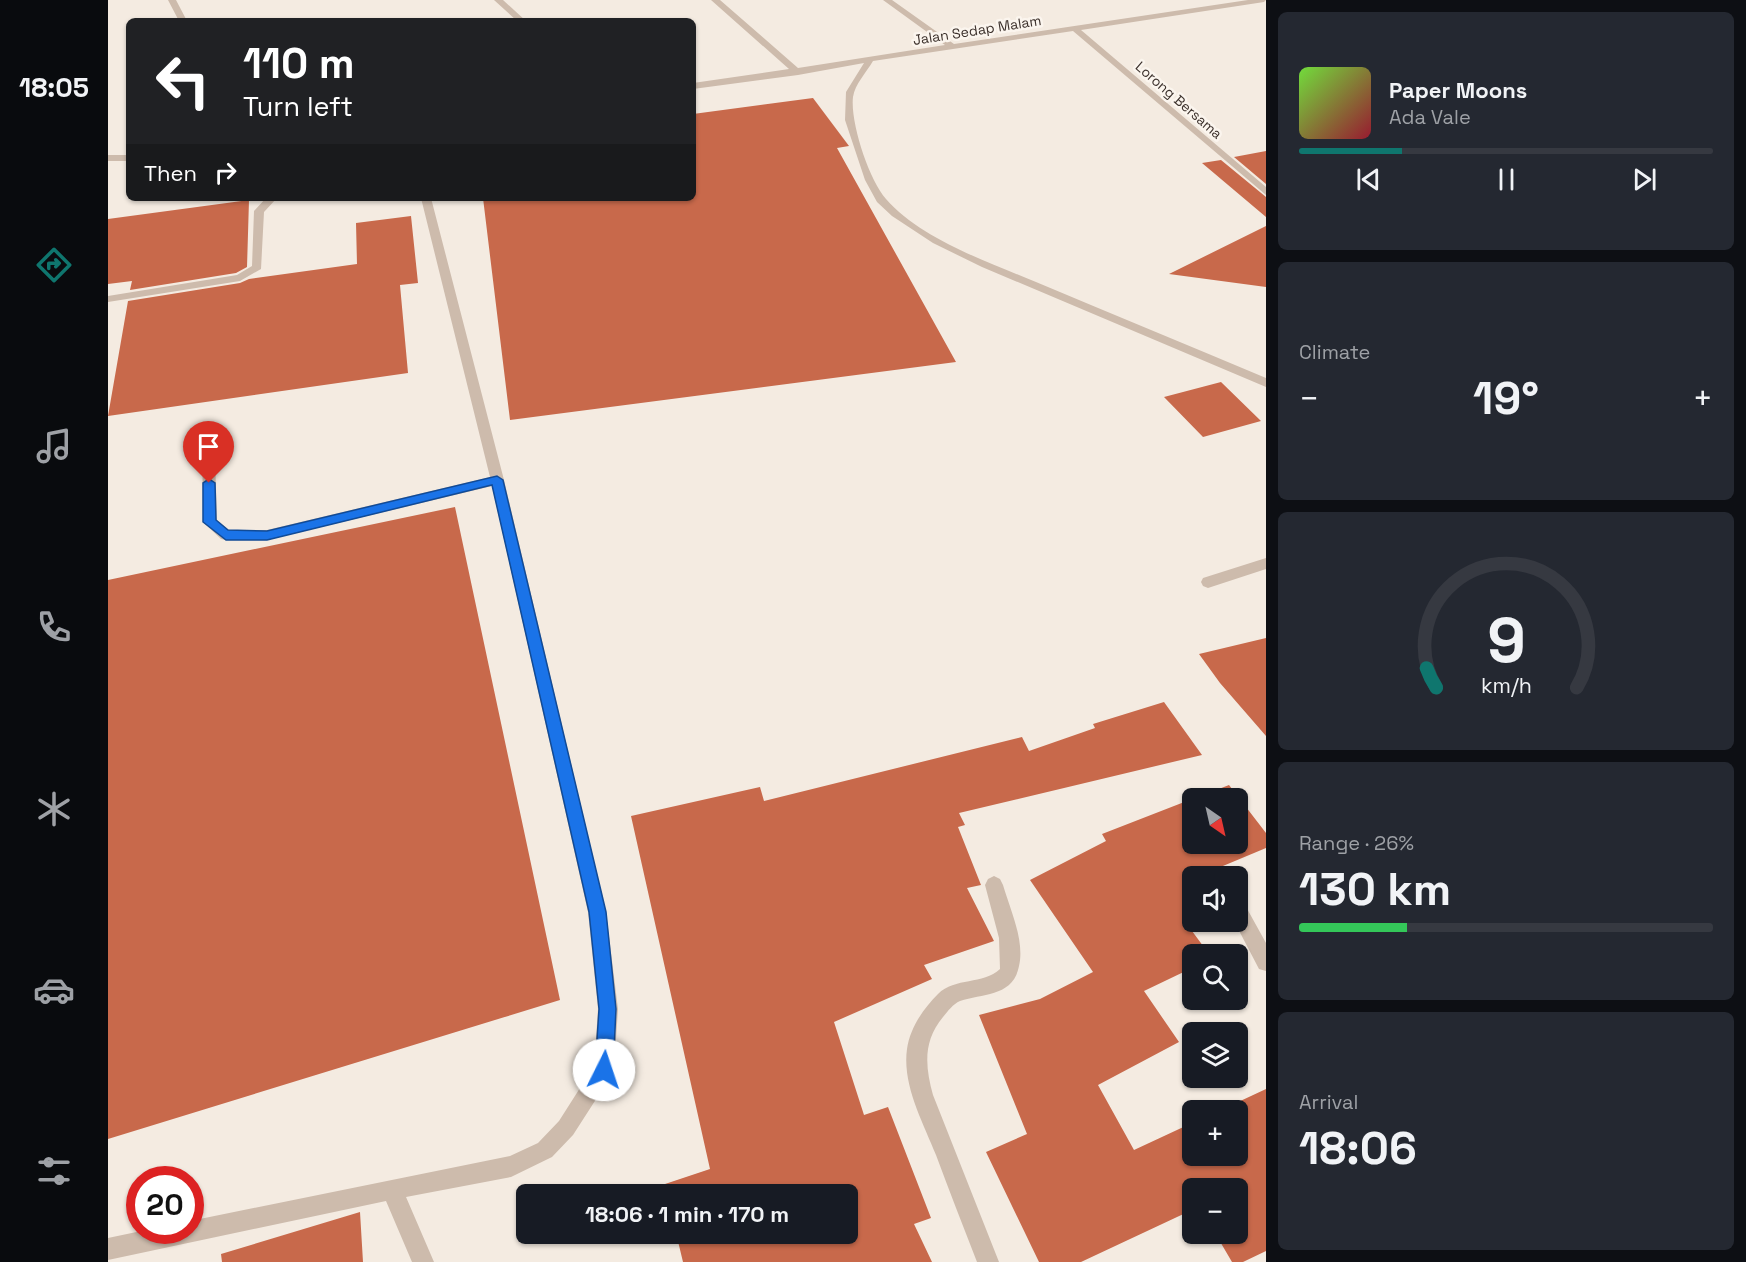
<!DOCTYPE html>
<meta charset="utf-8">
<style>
:root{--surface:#171b24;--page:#242831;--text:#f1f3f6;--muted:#9ea1a6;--line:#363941;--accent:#0f766e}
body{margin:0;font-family:"Space Grotesk",sans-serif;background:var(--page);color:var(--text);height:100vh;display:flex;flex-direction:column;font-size:22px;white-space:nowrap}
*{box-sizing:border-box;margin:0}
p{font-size:20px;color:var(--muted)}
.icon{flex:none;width:33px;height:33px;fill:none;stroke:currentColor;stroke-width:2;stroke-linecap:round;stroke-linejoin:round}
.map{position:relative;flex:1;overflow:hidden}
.panel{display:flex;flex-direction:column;gap:12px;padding:12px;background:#0d0f14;width:480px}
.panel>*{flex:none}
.hud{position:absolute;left:18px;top:18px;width:570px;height:183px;border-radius:9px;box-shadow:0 2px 4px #0004;background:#202124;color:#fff;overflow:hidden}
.needle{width:39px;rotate:146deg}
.tools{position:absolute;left:1074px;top:788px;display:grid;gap:12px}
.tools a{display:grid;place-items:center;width:66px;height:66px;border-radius:9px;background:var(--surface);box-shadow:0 2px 4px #0004;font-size:30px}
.speed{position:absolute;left:18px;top:1166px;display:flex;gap:12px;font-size:30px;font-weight:700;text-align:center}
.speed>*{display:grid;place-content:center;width:78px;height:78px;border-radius:50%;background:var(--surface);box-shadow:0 2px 4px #0004;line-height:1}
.speed .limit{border:9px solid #d22;background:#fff;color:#111}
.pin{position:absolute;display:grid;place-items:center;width:51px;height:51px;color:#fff;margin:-62px -26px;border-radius:50% 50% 50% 0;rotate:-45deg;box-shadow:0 0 6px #0007}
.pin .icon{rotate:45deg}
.me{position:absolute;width:66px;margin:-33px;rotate:4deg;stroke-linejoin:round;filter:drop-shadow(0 0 4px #0008)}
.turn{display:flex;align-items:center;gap:21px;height:126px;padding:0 18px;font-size:27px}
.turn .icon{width:78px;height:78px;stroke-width:2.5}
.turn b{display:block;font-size:42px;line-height:51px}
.then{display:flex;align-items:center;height:57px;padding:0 18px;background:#0003;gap:12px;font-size:22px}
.big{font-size:45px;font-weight:700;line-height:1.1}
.panel .tile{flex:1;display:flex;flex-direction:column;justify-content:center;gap:9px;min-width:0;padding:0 21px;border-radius:9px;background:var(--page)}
.panel .dial{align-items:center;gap:0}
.dial svg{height:156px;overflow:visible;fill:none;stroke:var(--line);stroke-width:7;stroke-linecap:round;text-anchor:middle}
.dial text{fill:var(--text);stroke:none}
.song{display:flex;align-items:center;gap:18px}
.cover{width:72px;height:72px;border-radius:9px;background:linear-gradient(135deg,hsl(100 70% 55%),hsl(350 70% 35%))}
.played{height:6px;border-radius:3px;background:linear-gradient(90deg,var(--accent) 25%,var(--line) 25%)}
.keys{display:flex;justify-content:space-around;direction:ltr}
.heat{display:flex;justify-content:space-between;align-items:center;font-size:33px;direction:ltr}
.charge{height:9px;border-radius:4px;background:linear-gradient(90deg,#34c759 26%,var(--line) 0)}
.trip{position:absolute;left:408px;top:1184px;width:342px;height:60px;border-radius:9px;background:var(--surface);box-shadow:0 2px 4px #0004;font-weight:700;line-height:60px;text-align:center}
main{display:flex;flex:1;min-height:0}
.tabs{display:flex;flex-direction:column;width:108px;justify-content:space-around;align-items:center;background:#090b0e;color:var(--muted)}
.tabs .icon{width:42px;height:42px}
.tabs .active{color:var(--accent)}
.tabs b{font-size:27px;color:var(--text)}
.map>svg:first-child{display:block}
.building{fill:#c8694b}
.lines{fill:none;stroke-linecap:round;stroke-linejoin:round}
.lane{fill:#cdbbac;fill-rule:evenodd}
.street{fill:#cdbbac;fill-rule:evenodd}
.route{fill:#1a73e8;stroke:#114b97;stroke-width:1.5}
.labels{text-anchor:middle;stroke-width:5;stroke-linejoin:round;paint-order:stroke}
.far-street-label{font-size:14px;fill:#3b302b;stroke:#fbf5ee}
</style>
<main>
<nav class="tabs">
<b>18:05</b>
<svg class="icon active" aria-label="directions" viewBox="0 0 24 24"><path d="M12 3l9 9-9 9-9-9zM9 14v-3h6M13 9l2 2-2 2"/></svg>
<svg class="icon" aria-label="music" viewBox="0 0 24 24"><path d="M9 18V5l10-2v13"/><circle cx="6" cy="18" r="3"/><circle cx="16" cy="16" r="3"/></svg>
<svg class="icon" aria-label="phone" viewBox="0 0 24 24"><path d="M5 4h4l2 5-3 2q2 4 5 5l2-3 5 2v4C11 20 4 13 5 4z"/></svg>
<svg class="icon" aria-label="climate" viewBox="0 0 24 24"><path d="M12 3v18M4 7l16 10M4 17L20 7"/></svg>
<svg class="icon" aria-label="car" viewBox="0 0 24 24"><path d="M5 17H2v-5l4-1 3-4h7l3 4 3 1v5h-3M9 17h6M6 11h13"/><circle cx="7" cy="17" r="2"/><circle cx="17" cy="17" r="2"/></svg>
<svg class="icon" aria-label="filters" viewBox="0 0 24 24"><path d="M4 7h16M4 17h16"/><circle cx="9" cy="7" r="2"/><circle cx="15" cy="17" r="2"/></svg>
</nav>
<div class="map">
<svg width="1158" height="1262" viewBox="0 0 1158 1262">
<rect width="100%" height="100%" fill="#f4ebe1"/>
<!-- building -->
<path class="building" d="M705,98L741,146L729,148L848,362L402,420L375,198H585V114Z
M1158,151V184L1126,157Z
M1113,160L1158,197V217L1094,163Z
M141,200L139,267L128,273L22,290L24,281L0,284V219Z
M303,216L310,283L292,285L300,373L0,416L20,301L132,283L141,279L249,264L248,223Z
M1158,226V287L1061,274Z
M1113,382L1153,421L1095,437L1056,397Z
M347,507L452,1000L0,1139V580Z
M1158,638V736L1112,683L1091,654Z
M1056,702L1094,755L851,813L857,825L850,827L873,885L859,888L886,941L816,965L824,979L726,1022L756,1115L780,1107L823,1218L806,1224L824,1262H575L568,1233H740V1194H560L557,1184L602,1169L523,816L652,787L656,801L914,737L921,751L987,728L985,724Z
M1121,785L1158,833V848L1091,876H1084V931L1101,954H1084V968L1036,991L1071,1042L990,1085L1026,1150L1084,1123V1155H1130V1110H1113L1158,1089V1251L1135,1262H1124L1107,1233H1130V1188H1084V1210L973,1262H931L878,1152L919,1134L871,1015L932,999L985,972L922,880L998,841L994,834L1084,799V843H1130V798H1088Z
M252,1212L255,1262H114L113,1254Z"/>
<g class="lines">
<!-- lane -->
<path class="lane" d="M60,0H68L79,21H71Z
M386,0H395L418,21H409Z
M158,198H169L156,212L153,269L132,281L0,302V296L129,275L144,266L146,211Z
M313,198H323L396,480L498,912L510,1009L506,1069L503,1076L465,1135L444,1157L403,1177L298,1197L326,1262H304L278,1201L0,1260V1238L38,1230H82V1221L402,1156L430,1143L451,1121L486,1066L490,1009L480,912L384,486L159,540H118L113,539L95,522L94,425L100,421L106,425L109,520L121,530H159L382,477Z
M1158,558V569L1100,588L1095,586L1093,582L1095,578Z"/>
<!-- street -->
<path class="street" d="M603,0H612L690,68L837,45L775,0H784L846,44L1140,0H1158L1156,2L973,30L1158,187V195L965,31L765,61C758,73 747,84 745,97C742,122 761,180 778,199C813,239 880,262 928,282C1004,314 1082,346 1158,378V387L874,267L825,243L784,216L769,202L757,180L737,120L738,92L756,63L690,75L585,89V83L681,69Z
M0,155H21V161H0Z
M886,876L892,879L895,885C902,909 917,941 911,966C905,997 875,993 852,1001C845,1004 840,1011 835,1017C815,1041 817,1066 825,1095L891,1262H869C855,1226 841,1190 828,1155C815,1122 794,1085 799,1049C802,1028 815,1009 830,994C847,977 875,985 892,969L891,938L877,885L880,879Z
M1131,902L1137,905L1158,943V971L1151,969L1126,921H1130Z"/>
</g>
<!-- route -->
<path class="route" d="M389,476L395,480L498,912L508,1009L505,1070L502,1076L496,1079L489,1076L487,1070L491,1009L481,912L384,485L159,540H118L95,522V483L101,479L107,483L108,520L120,530L159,531Z"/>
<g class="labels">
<!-- far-street labels -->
<g class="far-street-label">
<text transform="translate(869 30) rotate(-9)" y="5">Jalan Sedap Malam</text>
<text transform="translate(1071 100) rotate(41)" y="5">Lorong Bersama</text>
</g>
</g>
</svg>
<div class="tools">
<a><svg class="needle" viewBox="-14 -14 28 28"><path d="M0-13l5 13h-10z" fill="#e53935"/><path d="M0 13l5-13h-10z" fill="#9ea1a6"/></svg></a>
<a><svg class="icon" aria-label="sound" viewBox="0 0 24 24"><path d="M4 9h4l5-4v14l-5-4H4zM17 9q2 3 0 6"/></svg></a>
<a><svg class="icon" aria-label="search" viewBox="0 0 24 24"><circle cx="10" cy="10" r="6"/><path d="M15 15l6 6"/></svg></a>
<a><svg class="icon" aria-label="layers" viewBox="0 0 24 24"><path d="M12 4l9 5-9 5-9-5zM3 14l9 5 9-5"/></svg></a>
<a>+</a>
<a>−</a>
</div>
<div class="speed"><div class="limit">20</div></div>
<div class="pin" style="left:101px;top:483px;background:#d93025"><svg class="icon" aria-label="arrive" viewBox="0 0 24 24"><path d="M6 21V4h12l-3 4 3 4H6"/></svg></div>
<svg class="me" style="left:496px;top:1070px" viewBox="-20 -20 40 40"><circle r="19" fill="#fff"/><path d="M0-13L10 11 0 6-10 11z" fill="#1a73e8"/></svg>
<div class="trip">18:06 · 1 min · 170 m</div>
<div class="hud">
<div class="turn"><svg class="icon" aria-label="left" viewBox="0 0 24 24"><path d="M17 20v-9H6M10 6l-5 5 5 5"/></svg><div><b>110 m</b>Turn left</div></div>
<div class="then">Then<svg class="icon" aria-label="right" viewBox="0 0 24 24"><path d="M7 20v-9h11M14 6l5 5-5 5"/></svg></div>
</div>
</div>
<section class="panel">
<div class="tile">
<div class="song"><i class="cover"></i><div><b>Paper Moons</b><p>Ada Vale</p></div></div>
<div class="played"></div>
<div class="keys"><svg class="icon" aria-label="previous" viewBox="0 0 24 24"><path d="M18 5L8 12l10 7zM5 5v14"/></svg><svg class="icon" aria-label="pause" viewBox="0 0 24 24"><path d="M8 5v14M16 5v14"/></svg><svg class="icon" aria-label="next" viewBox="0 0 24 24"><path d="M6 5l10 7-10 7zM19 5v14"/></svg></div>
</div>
<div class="tile"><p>Climate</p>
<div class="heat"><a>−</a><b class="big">19°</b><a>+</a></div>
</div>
<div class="tile dial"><svg viewBox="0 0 100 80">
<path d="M14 69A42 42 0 1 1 86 69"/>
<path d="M14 69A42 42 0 0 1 9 59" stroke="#0f766e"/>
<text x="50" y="56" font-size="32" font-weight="700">9</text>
<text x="50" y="72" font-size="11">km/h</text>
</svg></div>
<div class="tile"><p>Range · 26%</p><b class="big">130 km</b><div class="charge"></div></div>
<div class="tile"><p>Arrival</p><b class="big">18:06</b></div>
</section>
</main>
